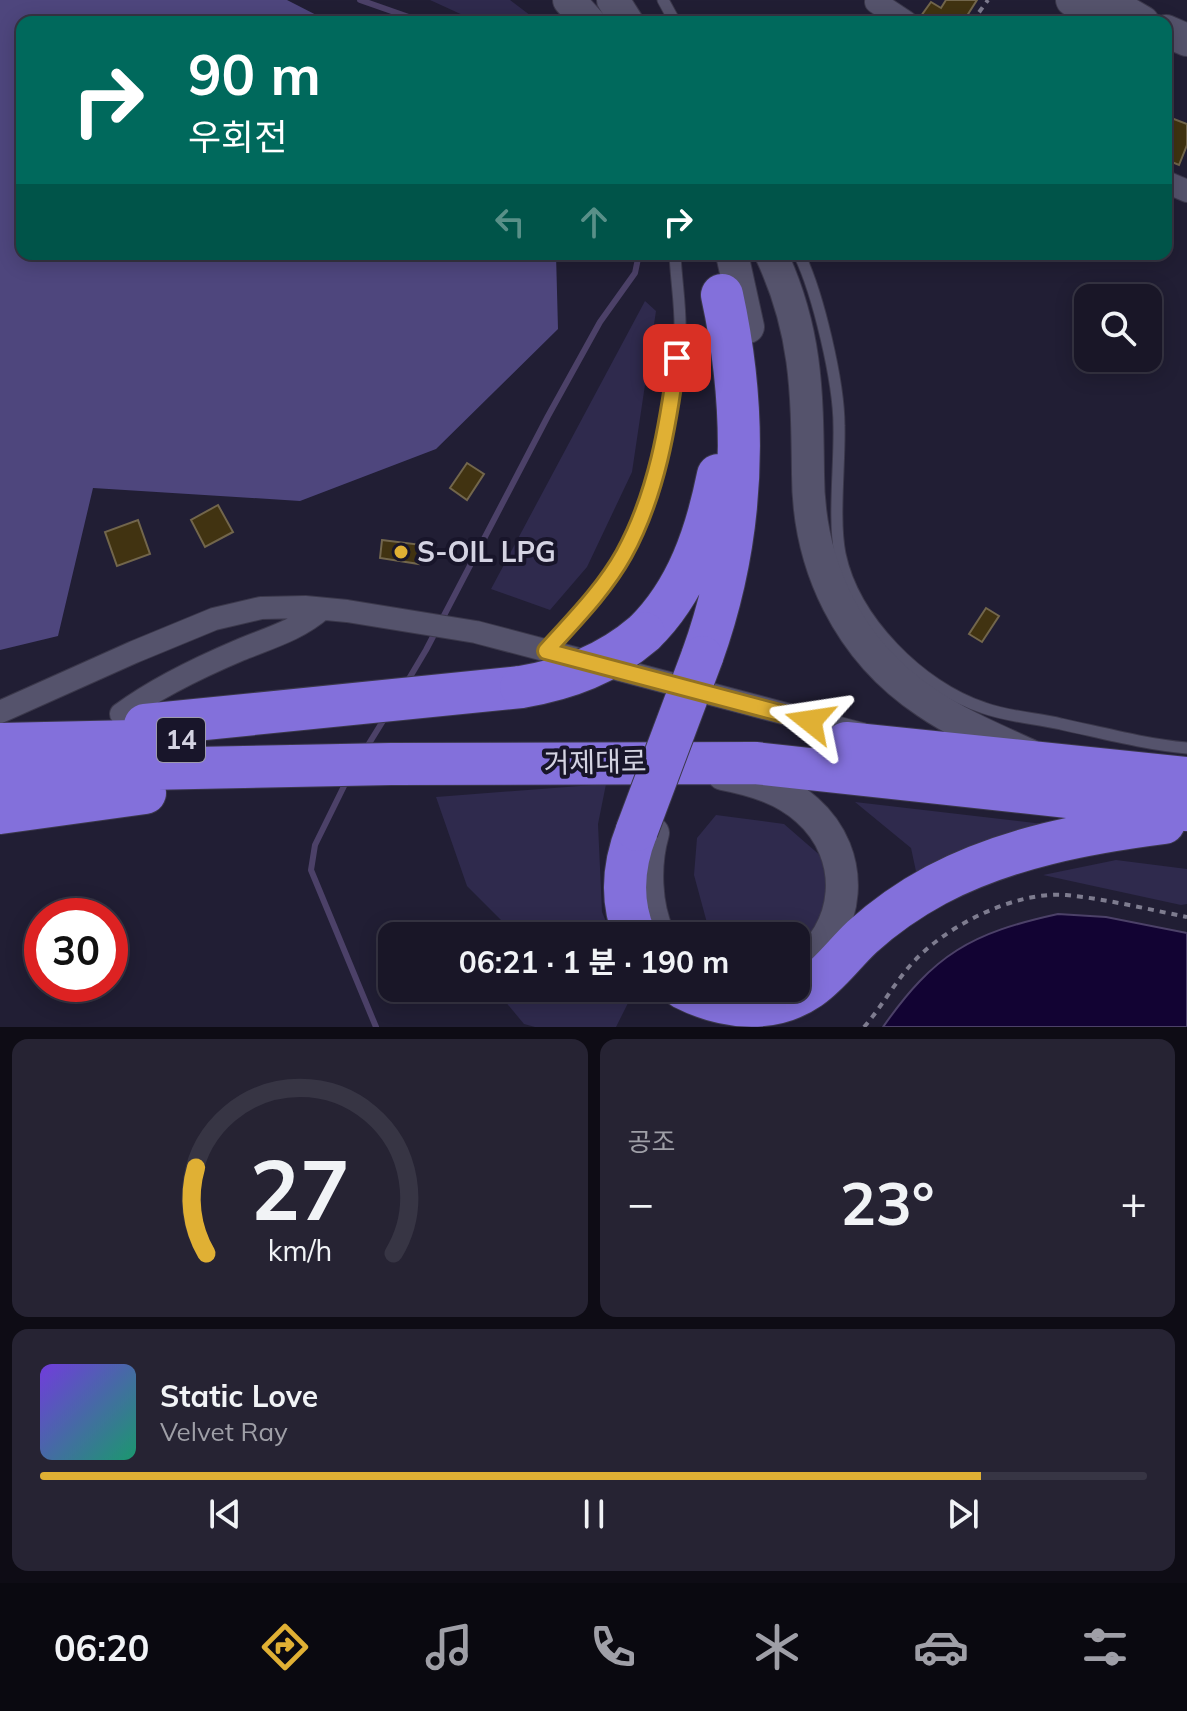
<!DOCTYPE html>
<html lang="ko">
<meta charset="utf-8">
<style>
:root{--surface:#191627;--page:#262333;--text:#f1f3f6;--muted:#9f9fa7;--line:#373544;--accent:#e0b034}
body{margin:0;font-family:Mulish,"Noto Sans KR",sans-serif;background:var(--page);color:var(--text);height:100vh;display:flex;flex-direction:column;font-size:30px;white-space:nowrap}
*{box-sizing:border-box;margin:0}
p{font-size:26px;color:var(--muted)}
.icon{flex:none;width:44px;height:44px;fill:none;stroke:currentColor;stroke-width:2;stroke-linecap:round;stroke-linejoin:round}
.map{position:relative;height:1027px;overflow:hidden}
.panel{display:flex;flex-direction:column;gap:12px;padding:12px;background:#0e0c15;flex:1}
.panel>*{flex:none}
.banner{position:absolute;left:16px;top:16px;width:1156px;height:244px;border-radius:16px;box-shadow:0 4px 20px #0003,0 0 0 2px var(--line);background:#00695c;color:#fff;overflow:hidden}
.tools{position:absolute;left:1074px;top:284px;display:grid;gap:16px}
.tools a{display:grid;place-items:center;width:88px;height:88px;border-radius:16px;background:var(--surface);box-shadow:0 4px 20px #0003,0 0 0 2px var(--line);font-size:40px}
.speed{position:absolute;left:24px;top:898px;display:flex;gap:16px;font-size:40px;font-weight:700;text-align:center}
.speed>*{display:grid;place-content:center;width:104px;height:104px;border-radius:50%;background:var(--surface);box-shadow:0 4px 20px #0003,0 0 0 2px var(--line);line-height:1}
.speed .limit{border:12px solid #d22;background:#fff;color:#111}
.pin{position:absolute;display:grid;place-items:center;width:68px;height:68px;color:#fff;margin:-34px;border-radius:16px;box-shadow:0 4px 12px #0006}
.me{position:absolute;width:88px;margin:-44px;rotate:285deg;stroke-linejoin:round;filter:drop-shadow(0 0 6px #0008)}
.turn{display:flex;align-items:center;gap:28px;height:168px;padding:0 40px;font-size:36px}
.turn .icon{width:104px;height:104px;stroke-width:2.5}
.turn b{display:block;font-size:56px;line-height:68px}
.lanes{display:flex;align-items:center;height:76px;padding:0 40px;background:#0003;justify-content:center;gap:40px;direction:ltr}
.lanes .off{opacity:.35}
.big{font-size:60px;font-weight:700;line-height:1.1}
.panel .card{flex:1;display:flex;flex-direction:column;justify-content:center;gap:12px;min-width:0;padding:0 28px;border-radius:16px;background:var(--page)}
.panel .dial{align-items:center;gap:0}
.dial svg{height:208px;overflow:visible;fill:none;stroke:var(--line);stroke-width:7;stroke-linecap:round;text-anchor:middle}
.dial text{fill:var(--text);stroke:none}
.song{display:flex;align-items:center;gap:24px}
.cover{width:96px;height:96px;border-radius:12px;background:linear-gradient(135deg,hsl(260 70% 55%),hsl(160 70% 35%))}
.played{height:8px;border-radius:4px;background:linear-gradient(90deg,var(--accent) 85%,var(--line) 85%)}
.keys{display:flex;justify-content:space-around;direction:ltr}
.heat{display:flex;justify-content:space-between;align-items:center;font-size:44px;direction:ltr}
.panel .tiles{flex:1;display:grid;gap:12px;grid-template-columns:1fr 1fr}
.card:last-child{grid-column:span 2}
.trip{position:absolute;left:378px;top:922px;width:432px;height:80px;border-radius:16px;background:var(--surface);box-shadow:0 4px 20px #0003,0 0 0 2px var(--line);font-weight:700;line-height:80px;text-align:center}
.tabs{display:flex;height:128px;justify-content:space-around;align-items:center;background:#0a0910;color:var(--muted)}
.tabs .icon{width:56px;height:56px}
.tabs .selected{color:var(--accent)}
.tabs b{font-size:36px;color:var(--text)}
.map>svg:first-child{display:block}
.green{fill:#2f2a4d}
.forest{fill:#4e467d}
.water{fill:#120333;stroke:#4c4168;stroke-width:2}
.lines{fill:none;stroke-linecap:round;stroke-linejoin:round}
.stream{stroke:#4c4168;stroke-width:6}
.building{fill:#413311;stroke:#72664c;stroke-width:2}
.lane-casing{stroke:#3b384b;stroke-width:13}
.street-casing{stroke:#3b384b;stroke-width:24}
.secondary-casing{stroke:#3b384b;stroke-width:34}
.highway-casing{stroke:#3b384b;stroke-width:44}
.path{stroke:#7e7c8f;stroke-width:4;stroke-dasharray:6 6;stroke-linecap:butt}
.lane{stroke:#55536c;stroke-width:11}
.street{stroke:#55536c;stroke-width:22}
.secondary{stroke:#55536c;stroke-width:32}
.highway{stroke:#8370db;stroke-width:42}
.highway-bridge-casing{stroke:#3b384b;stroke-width:44;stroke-linecap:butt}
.highway-bridge{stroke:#8370db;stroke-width:42}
.route-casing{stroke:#927222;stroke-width:20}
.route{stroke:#e0b034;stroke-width:14}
.poi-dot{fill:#e0b034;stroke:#18152a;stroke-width:3}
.labels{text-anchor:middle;stroke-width:8;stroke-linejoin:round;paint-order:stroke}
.shield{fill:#18152a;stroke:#9c9aab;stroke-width:2}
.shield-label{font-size:26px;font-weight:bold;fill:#d4d3e2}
.poi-label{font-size:28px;font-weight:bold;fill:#d4d3e2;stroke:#18152a;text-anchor:start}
.street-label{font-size:28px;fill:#d4d3e2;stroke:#18152a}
</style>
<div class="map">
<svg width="1187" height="1027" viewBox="0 0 1187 1027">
<rect width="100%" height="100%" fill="#211e34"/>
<!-- green -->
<path class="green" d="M430,0H510L539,22H478Z
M645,301L656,311L632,472L587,567L550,610L491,589Z
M606,784L598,824L602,912L612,936H506L508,927L467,886L436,797Z
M855,802L1043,824L920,890L911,848Z
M716,815L784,824L822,857L836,907L819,936L796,948V936L710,934L694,875L697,838Z
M1116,860L1187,869V904L1181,905L1043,875Z
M494,988H635V989L616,1027H535L524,1024Z"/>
<!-- forest -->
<path class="forest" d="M0,0H287L330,22H22V254H556L558,329L436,449L300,501L93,488L58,636L0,650Z"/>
<!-- water -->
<path class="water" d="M1058,914L1106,917L1187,933V1027H883C934,954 971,933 1058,914Z"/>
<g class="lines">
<!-- stream -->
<path class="stream" d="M360,0L423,22
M407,682L426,650L548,416L600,322L635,273L639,254
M365,750L386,716
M347,780L315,845L311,870L376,1027"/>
</g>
<!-- building -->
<path class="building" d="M946,0H977L963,22H931L921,16L931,2L941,8Z
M1166,116L1187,124V145L1179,165L1172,162L1168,174Z
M467,463L484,474L467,500L450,488Z
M218,505L233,532L205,547L191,520Z
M138,520L150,554L117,566L105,532Z
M382,540L422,545L419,564L380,558Z
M986,608L999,616L982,642L969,634Z"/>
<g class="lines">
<!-- lane casing -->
<g class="lane-casing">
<path id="lane" d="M663,0L675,22
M799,254C818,293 839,382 839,426C840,463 833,519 840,554C854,620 920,687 984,708C1009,717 1036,718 1061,724C1103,733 1144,744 1187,748
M546,651C573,621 602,591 623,556C660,495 676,404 680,333C681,307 676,280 675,254"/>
</g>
<!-- street casing -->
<g class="street-casing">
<path id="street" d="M876,2L906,22
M1166,182L1187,191
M0,712L134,652L214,619L261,608L305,607L347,611L476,632L862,734
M121,714C156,688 200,667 240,650C269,638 298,630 322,609"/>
</g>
<!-- secondary casing -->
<g class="secondary-casing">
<path id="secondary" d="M569,0L589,22
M613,0L627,22
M1072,0L1105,22
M1105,0L1143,22
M1166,31L1187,40
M732,254L748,327
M771,254C807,331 807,392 808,474C808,566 849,651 926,702C958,724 994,739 1029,755
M723,774C754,780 784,789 807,810C858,855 852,932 796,969
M653,833C644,864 645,906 659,936"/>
</g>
<!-- highway casing -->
<g class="highway-casing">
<path id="highway" d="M644,633C687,591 706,534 718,475
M702,657C745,538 749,418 722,295
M145,725L521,687
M846,743L1187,778
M0,744L180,740
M0,772L391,764L755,763L1187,810
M0,813L145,793
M635,936C620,901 623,865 637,830
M683,988C722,1008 771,1015 810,988C830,974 844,954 862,937C884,917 910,899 936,885C1006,848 1086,833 1164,823"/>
</g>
<!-- path -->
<path class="path" d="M972,22L988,0
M864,1027C880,1009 892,987 908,968C941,928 1013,891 1066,895C1106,899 1147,909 1187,917"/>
<!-- lane -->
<use href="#lane" class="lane"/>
<!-- street -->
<use href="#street" class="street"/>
<!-- secondary -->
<use href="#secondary" class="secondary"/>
<!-- highway -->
<use href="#highway" class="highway"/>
<!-- highway-bridge casing -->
<g class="highway-bridge-casing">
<path id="highway-bridge" d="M521,687C568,679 608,664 644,633
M637,830L702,657"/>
</g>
<!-- highway-bridge -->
<use href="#highway-bridge" class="highway-bridge"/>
</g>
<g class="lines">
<!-- route casing -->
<g class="route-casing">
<path id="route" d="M677,358C668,425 657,494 624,554C604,590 573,621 546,651L810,721"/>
</g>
<!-- route -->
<use href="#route" class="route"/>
</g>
<!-- markers -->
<circle class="poi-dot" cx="401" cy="552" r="8"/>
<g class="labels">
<!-- shield labels -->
<rect class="shield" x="157" y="718" width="48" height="44" rx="6"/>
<g class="shield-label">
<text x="181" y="749">14</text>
</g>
<!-- poi labels -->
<g class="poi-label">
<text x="417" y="562">S-OIL LPG</text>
</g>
<!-- street labels -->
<g class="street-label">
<text transform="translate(595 762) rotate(-1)" y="10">거제대로</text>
</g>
</g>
</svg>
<div class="tools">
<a><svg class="icon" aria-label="search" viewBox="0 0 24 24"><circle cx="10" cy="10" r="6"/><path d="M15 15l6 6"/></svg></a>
</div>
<div class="speed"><div class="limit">30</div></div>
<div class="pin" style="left:677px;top:358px;background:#d93025"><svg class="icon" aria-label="arrive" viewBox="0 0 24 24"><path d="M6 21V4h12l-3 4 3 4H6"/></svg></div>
<svg class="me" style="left:810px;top:721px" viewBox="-20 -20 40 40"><path d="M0-17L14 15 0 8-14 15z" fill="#e0b034" stroke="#fff" stroke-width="4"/></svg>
<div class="trip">06:21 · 1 분 · 190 m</div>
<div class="banner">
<div class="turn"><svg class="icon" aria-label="right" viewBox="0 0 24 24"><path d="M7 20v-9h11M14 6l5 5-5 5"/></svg><div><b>90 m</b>우회전</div></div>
<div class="lanes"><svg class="icon off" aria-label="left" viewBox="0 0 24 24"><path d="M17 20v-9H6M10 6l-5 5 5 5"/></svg><svg class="icon off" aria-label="ahead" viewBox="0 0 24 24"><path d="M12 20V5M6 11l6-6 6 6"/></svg><svg class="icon" aria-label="right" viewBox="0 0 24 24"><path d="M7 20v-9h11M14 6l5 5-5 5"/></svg></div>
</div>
</div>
<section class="panel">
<div class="tiles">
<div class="card dial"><svg viewBox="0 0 100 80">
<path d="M14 69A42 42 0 1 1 86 69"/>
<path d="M14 69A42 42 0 0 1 10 36" stroke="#e0b034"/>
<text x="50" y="56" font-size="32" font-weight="700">27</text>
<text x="50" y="72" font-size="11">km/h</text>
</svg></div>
<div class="card"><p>공조</p>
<div class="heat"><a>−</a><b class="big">23°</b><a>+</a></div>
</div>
<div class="card">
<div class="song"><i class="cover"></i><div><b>Static Love</b><p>Velvet Ray</p></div></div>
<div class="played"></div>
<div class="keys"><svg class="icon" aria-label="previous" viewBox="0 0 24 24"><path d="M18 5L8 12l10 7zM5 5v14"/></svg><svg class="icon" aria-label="pause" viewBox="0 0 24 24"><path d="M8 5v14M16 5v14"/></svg><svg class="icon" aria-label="next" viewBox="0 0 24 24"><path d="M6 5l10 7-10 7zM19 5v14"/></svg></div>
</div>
</div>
</section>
<nav class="tabs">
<b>06:20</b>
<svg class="icon selected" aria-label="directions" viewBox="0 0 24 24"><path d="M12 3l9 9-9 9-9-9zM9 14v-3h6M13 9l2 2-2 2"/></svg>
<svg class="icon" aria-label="music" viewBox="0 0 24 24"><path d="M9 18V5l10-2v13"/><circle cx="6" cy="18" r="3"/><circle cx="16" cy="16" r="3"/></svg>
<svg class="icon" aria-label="phone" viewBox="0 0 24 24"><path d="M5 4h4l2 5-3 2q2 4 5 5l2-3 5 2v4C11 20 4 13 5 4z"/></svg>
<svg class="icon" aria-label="climate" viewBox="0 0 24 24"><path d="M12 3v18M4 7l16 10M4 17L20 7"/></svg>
<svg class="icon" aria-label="car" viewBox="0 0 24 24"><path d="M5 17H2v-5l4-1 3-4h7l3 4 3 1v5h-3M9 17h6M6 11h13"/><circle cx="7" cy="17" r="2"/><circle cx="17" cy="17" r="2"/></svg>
<svg class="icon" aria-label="filters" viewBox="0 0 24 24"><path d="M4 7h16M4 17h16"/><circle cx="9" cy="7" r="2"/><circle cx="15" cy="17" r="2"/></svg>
</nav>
